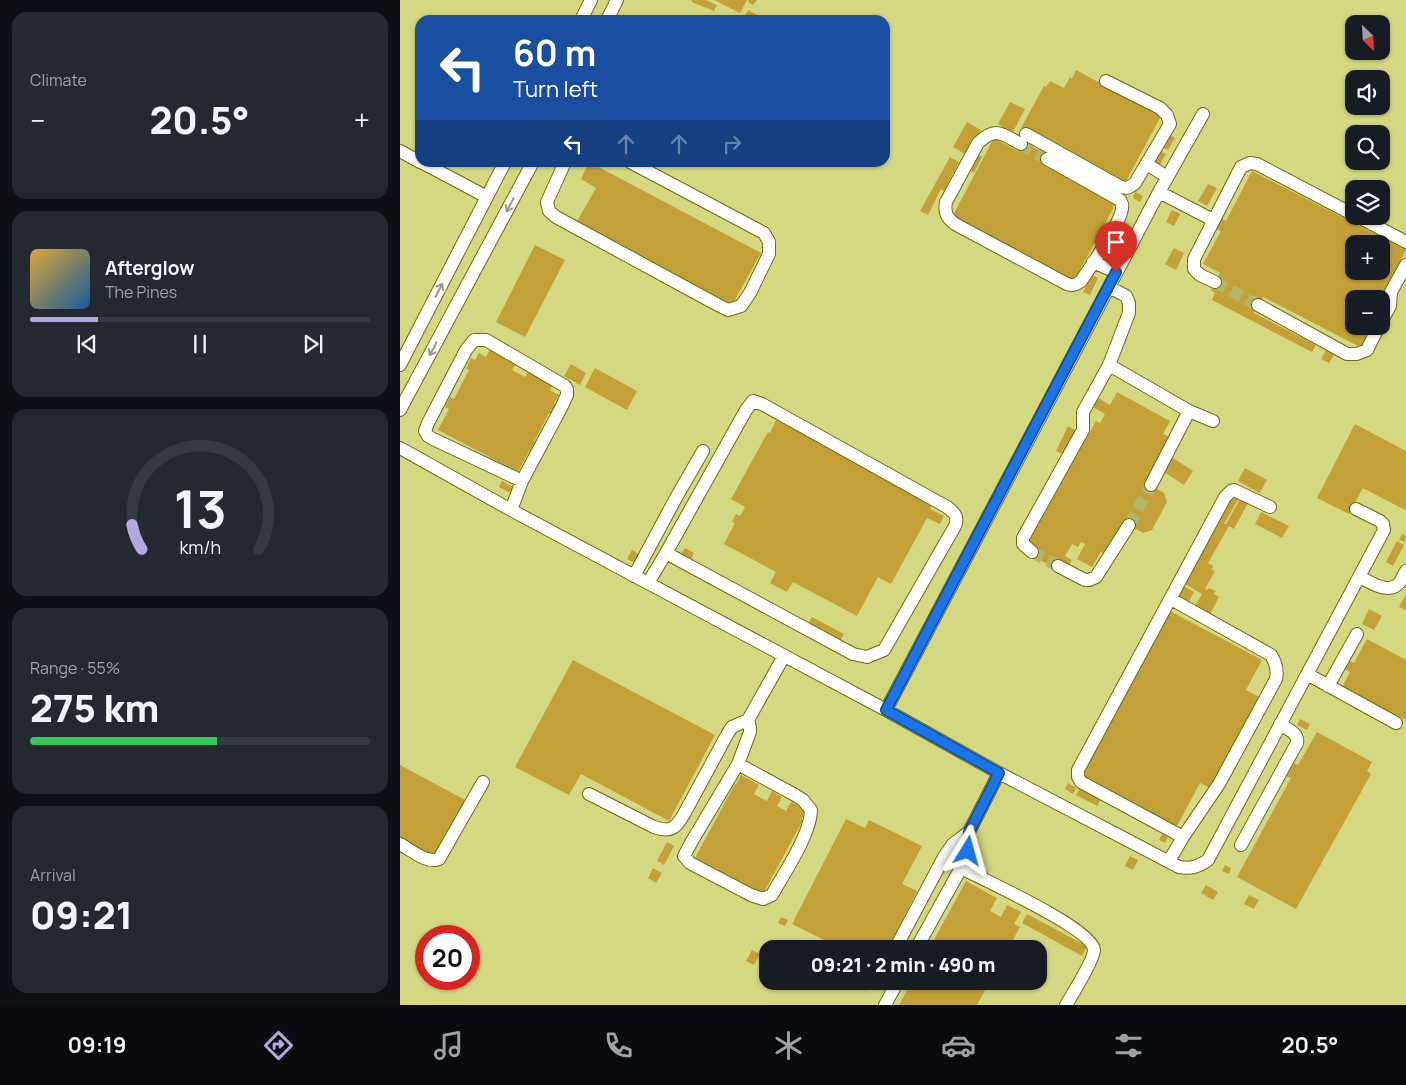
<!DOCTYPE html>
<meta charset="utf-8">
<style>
:root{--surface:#171b24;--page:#242831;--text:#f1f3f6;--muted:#9ea1a6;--line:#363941;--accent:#b4a7e0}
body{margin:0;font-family:Manrope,sans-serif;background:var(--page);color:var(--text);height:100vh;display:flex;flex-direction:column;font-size:19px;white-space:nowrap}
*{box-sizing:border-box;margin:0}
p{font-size:16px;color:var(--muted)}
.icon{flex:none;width:28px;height:28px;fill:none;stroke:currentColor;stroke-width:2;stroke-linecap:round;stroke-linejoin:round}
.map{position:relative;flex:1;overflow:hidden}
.details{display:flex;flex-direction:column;gap:12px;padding:12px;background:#0d0f14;width:400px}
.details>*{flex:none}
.banner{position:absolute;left:15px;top:15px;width:475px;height:152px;border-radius:15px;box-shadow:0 1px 4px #0004;background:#1a4fa0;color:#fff;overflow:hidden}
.needle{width:32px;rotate:156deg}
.fabs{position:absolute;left:945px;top:15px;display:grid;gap:10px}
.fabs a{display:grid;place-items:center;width:45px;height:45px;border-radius:10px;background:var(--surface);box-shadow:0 1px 4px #0004;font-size:25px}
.speed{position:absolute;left:15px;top:925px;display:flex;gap:10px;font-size:25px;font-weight:700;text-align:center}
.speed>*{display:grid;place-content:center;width:65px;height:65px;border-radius:50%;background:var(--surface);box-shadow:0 1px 4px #0004;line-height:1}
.speed .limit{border:8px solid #d22;background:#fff;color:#111}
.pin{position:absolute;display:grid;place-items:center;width:42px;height:42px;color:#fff;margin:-51px -21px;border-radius:50% 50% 50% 0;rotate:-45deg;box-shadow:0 0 5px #0007}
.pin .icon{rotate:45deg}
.me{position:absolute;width:55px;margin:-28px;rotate:8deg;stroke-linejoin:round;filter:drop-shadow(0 0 4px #0008)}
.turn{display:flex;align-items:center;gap:18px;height:105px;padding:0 15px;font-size:22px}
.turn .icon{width:65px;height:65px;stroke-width:2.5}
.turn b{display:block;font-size:35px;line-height:42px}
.lanes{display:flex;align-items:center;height:48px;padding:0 15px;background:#0003;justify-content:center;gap:25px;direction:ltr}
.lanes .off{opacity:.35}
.big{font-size:38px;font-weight:800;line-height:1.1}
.details .tile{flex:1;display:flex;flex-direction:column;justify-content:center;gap:8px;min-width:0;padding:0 18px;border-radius:15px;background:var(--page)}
.details .dial{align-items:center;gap:0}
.dial svg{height:130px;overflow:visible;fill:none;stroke:var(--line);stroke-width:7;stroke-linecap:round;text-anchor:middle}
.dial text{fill:var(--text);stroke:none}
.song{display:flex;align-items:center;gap:15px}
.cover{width:60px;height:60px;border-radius:8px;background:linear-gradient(135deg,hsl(40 70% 55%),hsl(210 70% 35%))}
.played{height:5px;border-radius:2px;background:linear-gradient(90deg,var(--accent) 20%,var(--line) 20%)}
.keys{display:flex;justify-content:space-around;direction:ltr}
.heat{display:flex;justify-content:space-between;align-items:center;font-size:28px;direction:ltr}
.charge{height:8px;border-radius:4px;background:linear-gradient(90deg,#34c759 55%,var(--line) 0)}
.trip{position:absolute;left:359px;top:940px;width:288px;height:50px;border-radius:15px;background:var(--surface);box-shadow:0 1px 4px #0004;font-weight:800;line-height:50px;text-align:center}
.dock{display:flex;height:80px;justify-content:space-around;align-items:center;background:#090b0e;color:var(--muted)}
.dock .icon{width:35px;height:35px}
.dock .on{color:var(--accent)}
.dock b{font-size:22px;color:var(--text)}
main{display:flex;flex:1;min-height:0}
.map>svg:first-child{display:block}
.building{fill:#c4a138;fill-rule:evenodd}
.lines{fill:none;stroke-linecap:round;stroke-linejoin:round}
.minor-tunnel{stroke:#b3b669;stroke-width:12;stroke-dasharray:12 6;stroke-linecap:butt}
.minor-casing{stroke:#6d6e0c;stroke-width:14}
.minor{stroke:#fff;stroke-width:12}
.oneway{stroke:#979885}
.route-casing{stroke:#114b97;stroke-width:12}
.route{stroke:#1a73e8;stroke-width:9}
</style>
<main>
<section class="details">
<div class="tile"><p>Climate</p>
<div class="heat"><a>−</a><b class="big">20.5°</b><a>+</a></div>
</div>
<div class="tile">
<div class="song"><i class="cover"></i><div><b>Afterglow</b><p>The Pines</p></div></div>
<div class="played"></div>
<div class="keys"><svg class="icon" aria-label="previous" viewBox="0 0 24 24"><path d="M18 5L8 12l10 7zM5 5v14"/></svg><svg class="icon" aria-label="pause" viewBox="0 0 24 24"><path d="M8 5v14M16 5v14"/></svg><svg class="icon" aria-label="next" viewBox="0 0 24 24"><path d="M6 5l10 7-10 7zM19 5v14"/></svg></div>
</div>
<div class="tile dial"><svg viewBox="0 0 100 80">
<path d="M14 69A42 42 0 1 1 86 69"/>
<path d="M14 69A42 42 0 0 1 8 54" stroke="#b4a7e0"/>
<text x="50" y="56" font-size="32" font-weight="700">13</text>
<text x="50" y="72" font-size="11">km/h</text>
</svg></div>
<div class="tile"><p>Range · 55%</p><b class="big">275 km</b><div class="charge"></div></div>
<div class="tile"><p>Arrival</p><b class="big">09:21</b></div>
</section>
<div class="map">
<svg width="1006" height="1005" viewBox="0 0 1006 1005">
<rect width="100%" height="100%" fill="#d4d881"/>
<!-- building -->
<path class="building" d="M292,0H306L317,5L314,11L292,2Z
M314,0H347L340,13Z
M349,0H357L353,5L348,2Z
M348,10L357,15L354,20H342Z
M326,15L335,20H323Z
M676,70L761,116L725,183L621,128L644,86L646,87L650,81L664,88L670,77L672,79Z
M610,102L625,109L613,132L598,124Z
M567,122L581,130L567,155L553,147Z
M768,134L775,138L768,150L761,146Z
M594,138L617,151L622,142L648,155L643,164L716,203L674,281L552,217Z
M757,150L766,154L758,168L750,163Z
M576,154L582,157L574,173L567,169Z
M550,157L559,162L544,191L541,189L528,215L520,211Z
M189,162L361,253L331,307L175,225L196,188L181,179Z
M852,171L1006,250L981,299H954V326H973L962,348L863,297L854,313L916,345L912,352L812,300L815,293L811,290L820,273L803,264L821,231L814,228L820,217L826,221ZM954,244H981V271H954Z
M808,184L817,188L807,206L798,201Z
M735,192L743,196L740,202L733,198Z
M772,210L780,214L774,226L766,222Z
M713,243L719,246L712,258L706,255Z
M135,245L165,260L125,337L96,322Z
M774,248L784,253L776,270L765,264Z
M692,275L698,278L690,295L683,292Z
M92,345L116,364L112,370L125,377L129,370L154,383L150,390L159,395L154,403L156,404L151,414L149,413L134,442L135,443L130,452L129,451L118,472L38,430L49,409L45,407L50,397L54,399L69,370L66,369L71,358L75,360L79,353L86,357Z
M926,350L934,355L929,363L921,359Z
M171,364L186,373L180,385L164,376Z
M195,368L237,391L227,410L185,387Z
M717,392L770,421L763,434L770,437L745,482L764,493L767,502L752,530L743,533L723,522L706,555L701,552L692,567L677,559L685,544L681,542L678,547L672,544L665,556L672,560L668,568L657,569L630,555L627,545L696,421L700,423L705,414L693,407L698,398L710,405Z
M376,420L532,504L530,509L544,516L540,524L527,518L491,584L478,577L457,616L393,582L387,592L370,583L376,572L324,544L335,523L332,522L336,514L340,516L345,507L331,499L368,432L370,433Z
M955,424L1006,451V508L1005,510L963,488L949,514L917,498Z
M668,426L677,431L664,455L656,451Z
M770,456L793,471L784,485L761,470Z
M845,468L867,480L860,493L838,481Z
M102,481L115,488L112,494L99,487Z
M832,494L839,498L824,524H826L840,499L848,503L834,529L829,526L808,563L813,566L812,570L815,571L805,589L807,590L809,588L816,591L814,594L819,597L810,614L795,606L802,594L785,584L820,521L818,520Z
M861,512L889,526L882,538L855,524Z
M1002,534L1006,536L1005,542L999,540Z
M997,541L1004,545L993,566L986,562Z
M285,548L294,553L290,561L280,556Z
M232,550L241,555L236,564L227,559Z
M784,586L794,592L788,603L778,597Z
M1006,594V610L999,607Z
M969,609L982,616L974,630L962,624Z
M770,611L862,660L846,690L859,697L810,788L800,783L776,828L681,777Z
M412,617L444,634L440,641L408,624Z
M967,639L1006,660V720L942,687L950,672L941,667L946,659L954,663Z
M173,660L315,735L269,821L181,774L169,795L115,767Z
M900,719L910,724L907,730L897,725Z
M917,732L972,762L967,771L971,774L896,909L837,877L891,778L886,776L894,763L898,765Z
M0,765L69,802L35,858L0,839Z
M341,775L359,785L354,794L367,801L372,791L382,797L377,806L386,811L391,802L406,810L401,820H403L363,894L295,858L335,784L336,785Z
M668,783L676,788L673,794L665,789Z
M681,786L702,797L697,806L676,795Z
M446,819L465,828L469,820L522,846L502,884L517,891L488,949L485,948L484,949H475L470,946L468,949H442L392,924Z
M762,834L768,837L765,843L759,840Z
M267,842L274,846L264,865L257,861Z
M730,856L738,860L733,870L725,866Z
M575,865L588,872L585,878L571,871Z
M825,865L831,868L829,874L822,871Z
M253,868L262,873L256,883L248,878Z
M566,881L597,898L590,911L601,917L607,905L621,912L614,924L620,927L608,949H529Z
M806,885L818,892L813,900L801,893Z
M849,895L859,900L854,909L844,904Z
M627,914L687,946L682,956L622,923Z
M381,917L388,920L385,926L378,923Z
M352,950L360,954L354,965L346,961Z
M457,981H471L466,991L455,985Z
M512,981H590L577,1005H499Z"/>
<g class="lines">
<!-- minor-tunnel -->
<path class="minor-tunnel" d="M621,144L647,159
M815,282L858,305
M729,525L751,485
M632,552L658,566"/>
<!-- minor casing -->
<g class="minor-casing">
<path id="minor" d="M181,20L191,0
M207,20L217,0
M626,134L721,187C727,189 730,187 735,183L770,124L767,115L760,108L706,81
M621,144C602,134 596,126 578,143L546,202C544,213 547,218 555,224L667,284C673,286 676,285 681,281C690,268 722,221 722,208C723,204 722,204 720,200L647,159
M0,151L20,162
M21,162L87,197
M165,162L147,202L149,211L156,217L318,305L328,310L341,306L350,293L369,254V242L364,233L230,162
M747,164L767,177
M759,192L813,220
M957,216L1006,242
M693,262L716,272
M815,282L800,275L794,269V259L841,167L850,163L857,164L954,215
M858,305L947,354H957L967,350L979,326
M981,322L990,306L991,292L1006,265
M0,365L105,162
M709,365L789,411L813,421
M0,410L133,162
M0,448L111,510L486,710L599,773L779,867C791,869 798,867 808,860L984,530L983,524L980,521L956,509
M751,485L789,411
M111,510L122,481L161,408L167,395V389L165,386L86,340H74L66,350L28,423L25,431L28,436L31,438L122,481
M632,552L623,544V538L683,430V412L709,365L729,313V303L726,296L709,287
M658,566L685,580H689L696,577L729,525
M234,576L277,496L303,451
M959,577C971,582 989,596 1000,582C1002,579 1004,574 1006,571
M248,583L266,553L346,410L353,401L362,404L547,507C554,512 559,517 555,526L484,650L467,657L453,654L266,553
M907,674L996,723
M928,686L957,634
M486,710L759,192L803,114
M338,764L395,795L403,800L411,810C411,834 384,873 372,895L363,899L351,895L290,863L284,856L292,841L338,764L350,732V728L348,720L384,656
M189,794L254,827C271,833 276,828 284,814L328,733L332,727L348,720
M783,837L681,782L678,777V770L825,497L831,491L834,490L870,507
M0,844C11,850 27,864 39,859L83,782
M841,845L897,743C899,733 887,729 880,724
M769,861L783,837L819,784L876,679C878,670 876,663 871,655L771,599
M561,868C582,879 693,929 694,950C694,960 672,995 666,1005
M495,949L544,857L553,844L569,832
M516,949L561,868L568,851L569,832L599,773
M485,1005L498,981"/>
</g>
<!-- minor -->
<use href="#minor" class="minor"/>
</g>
<!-- one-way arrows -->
<defs><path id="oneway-shaft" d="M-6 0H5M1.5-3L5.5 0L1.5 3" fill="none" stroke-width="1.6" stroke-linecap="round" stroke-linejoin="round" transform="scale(1.25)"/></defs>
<g class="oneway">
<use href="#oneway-shaft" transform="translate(110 205) rotate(118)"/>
<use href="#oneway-shaft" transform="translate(39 290) rotate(-63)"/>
<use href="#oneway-shaft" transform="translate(33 349) rotate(118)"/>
</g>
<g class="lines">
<!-- route casing -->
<g class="route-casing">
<path id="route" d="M568,851L569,832L599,773L486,710L716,272"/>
</g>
<!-- route -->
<use href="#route" class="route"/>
</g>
</svg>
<div class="fabs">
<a><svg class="needle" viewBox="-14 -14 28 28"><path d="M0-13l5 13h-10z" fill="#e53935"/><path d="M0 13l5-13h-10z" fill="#9ea1a6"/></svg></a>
<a><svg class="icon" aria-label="sound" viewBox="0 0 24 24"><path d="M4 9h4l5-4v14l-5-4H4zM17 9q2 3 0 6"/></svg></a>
<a><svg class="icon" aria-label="search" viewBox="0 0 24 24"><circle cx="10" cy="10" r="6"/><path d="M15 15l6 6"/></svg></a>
<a><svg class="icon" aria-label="layers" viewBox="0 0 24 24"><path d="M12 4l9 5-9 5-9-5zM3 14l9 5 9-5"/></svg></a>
<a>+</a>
<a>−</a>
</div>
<div class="speed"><div class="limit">20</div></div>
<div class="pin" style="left:716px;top:272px;background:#d93025"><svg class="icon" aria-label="arrive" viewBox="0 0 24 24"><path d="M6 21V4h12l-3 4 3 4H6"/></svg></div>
<svg class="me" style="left:568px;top:851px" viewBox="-20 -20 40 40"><path d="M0-17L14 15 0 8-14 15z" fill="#1a73e8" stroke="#fff" stroke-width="4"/></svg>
<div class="trip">09:21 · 2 min · 490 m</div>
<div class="banner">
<div class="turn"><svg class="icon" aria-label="left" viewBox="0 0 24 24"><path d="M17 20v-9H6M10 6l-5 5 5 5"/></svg><div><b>60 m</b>Turn left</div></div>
<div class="lanes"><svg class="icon" aria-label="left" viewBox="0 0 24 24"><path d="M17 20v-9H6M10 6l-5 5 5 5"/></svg><svg class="icon off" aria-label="ahead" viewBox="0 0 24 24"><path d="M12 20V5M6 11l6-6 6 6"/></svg><svg class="icon off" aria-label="ahead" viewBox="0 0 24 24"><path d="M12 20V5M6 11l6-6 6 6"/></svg><svg class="icon off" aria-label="right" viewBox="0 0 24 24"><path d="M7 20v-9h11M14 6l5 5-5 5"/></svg></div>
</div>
</div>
</main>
<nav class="dock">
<b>09:19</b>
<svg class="icon on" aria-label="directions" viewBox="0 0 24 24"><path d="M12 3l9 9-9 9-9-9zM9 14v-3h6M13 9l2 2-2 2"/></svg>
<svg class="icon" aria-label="music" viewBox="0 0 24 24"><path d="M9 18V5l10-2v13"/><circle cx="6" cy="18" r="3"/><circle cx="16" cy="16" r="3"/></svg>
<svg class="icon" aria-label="phone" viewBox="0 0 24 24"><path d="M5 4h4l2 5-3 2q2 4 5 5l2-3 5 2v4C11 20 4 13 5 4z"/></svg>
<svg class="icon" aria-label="climate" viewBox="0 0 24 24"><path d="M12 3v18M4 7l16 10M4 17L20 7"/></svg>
<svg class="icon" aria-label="car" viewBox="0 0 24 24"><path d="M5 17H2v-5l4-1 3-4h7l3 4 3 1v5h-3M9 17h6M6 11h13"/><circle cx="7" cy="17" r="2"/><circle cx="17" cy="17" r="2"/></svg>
<svg class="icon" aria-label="filters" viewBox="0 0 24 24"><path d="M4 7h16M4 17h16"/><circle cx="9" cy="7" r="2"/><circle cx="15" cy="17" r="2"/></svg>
<b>20.5°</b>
</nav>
